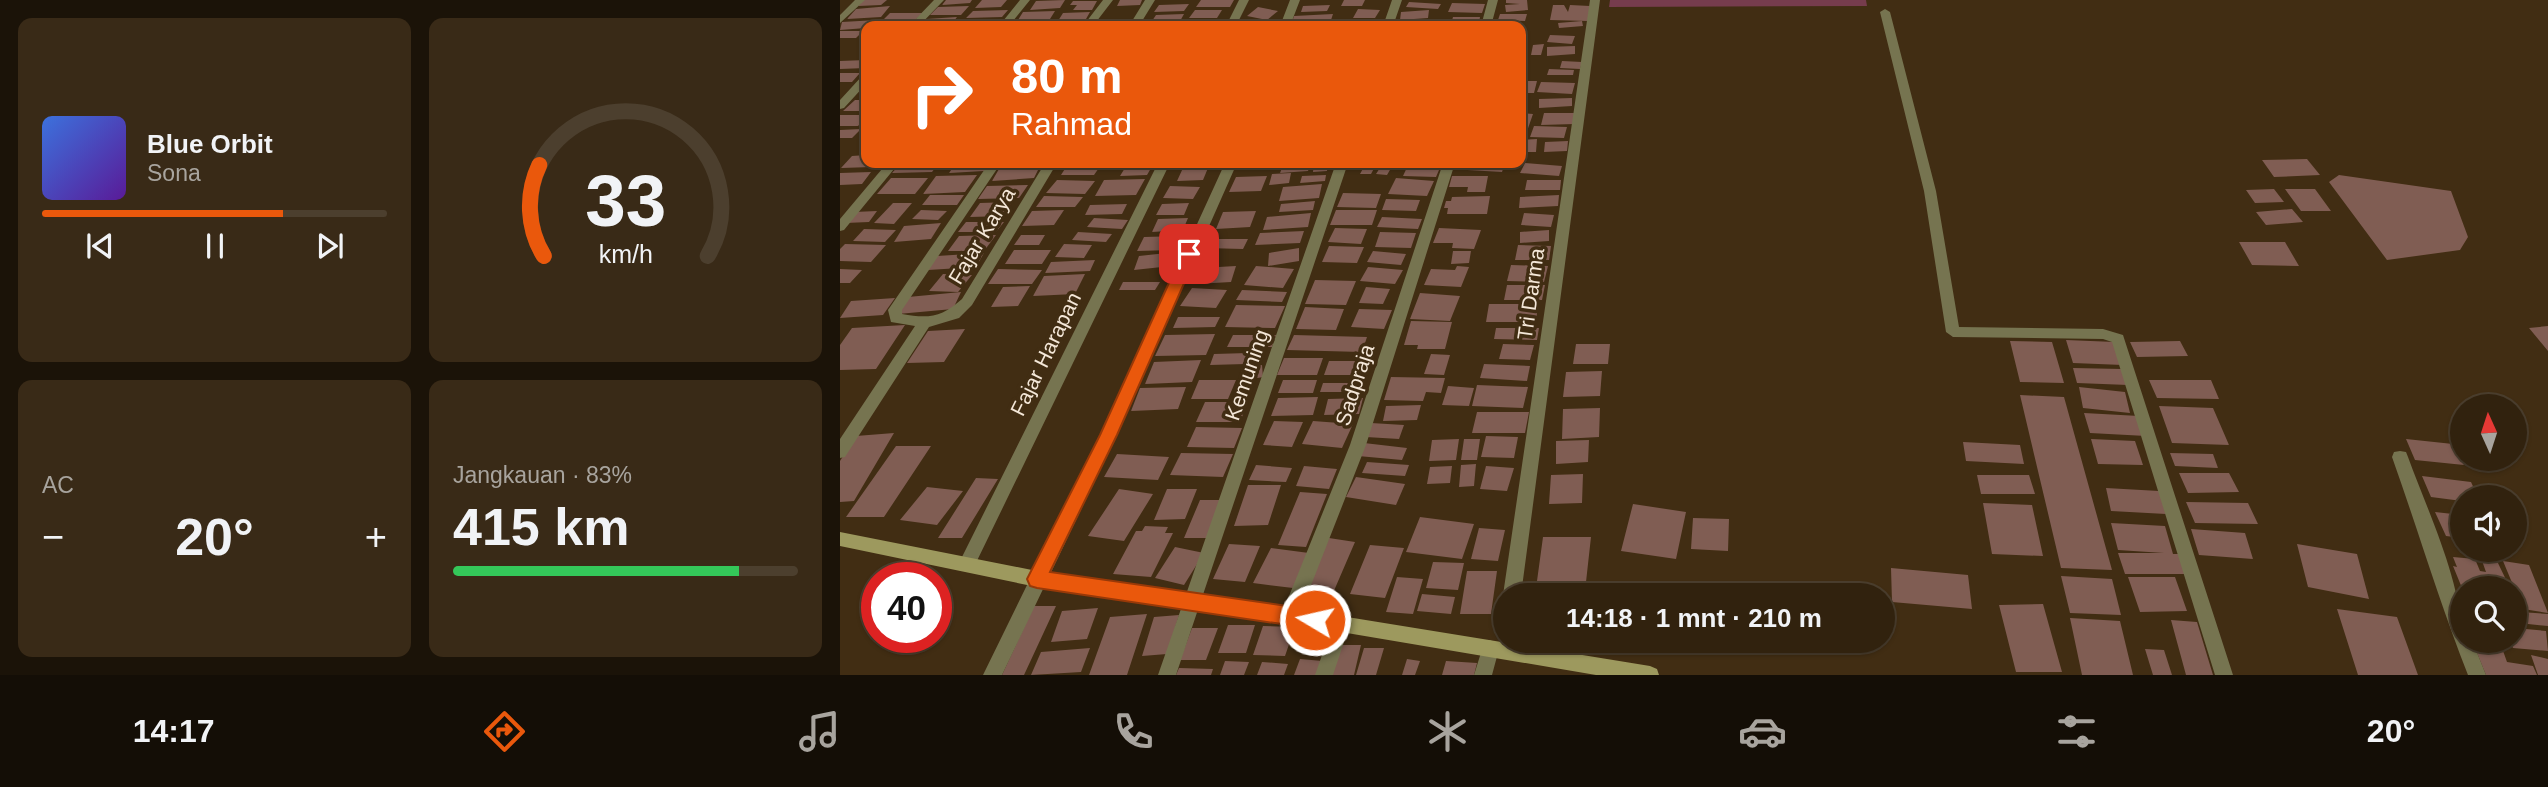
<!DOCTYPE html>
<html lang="id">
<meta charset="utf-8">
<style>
:root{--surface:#31220e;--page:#392a17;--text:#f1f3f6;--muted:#a8a49e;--line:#4c3f2e;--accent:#ea580c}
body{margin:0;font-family:Arial,sans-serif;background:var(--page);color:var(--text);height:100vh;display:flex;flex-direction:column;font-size:26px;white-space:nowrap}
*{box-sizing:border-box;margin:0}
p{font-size:23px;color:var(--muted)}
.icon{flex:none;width:38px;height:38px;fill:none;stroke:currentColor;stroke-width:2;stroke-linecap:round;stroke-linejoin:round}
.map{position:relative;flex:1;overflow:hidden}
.panel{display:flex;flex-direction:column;gap:18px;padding:18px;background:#1b1308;width:840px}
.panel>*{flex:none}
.banner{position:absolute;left:21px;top:21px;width:665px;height:147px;border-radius:14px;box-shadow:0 2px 5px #0004,0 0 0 2px var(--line);background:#ea580c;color:#fff;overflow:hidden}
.needle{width:46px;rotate:357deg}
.fabs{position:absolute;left:1610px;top:394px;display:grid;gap:14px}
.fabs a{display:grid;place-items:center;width:77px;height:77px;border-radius:50%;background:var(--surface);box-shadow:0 2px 5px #0004,0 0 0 2px var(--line);font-size:35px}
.speed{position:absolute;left:21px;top:562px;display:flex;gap:14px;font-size:35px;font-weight:700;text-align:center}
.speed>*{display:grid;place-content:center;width:91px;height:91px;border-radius:50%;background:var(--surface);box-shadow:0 2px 5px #0004,0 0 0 2px var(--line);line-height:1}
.speed .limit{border:10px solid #d22;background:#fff;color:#111}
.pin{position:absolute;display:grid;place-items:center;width:60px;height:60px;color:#fff;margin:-30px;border-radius:14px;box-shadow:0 4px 10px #0006}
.me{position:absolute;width:77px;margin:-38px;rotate:279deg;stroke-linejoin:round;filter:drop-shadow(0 0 5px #0008)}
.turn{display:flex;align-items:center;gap:24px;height:147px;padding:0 35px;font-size:32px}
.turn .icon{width:91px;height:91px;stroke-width:2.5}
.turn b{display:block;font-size:49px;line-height:60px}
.big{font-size:52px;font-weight:600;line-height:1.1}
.panel .card{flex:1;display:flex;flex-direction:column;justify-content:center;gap:10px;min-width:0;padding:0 24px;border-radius:14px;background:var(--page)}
.panel .dial{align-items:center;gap:0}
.dial svg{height:182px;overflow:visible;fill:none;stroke:var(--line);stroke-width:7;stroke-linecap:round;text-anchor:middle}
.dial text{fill:var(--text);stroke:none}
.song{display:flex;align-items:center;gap:21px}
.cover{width:84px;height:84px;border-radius:10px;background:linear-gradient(135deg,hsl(220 70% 55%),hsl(270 70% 35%))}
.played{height:7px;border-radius:4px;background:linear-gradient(90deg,var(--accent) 70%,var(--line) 70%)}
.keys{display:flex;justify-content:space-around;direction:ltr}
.heat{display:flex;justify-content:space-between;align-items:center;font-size:38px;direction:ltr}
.charge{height:10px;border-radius:5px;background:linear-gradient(90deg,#34c759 83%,var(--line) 0)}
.panel .tiles{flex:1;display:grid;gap:18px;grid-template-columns:repeat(2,1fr)}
.trip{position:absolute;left:653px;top:583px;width:402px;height:70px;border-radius:35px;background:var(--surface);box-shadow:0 2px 5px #0004,0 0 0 2px var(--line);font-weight:600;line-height:70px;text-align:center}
.menu{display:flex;height:112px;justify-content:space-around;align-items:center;background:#140e06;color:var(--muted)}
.menu .icon{width:49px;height:49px}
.menu .current{color:var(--accent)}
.menu b{font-size:32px;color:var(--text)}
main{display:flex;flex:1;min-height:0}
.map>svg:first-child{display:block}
.green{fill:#763c4d}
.building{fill:#805d53}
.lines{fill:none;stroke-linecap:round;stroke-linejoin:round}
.street{fill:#767450;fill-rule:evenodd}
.secondary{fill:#9d995e;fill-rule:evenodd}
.route{fill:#ea580c;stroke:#983908;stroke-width:2}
.labels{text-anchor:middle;stroke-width:7;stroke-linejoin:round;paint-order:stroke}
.street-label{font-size:21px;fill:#f4e7d8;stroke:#412d13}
</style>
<main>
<section class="panel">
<div class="tiles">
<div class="card">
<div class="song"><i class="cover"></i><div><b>Blue Orbit</b><p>Sona</p></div></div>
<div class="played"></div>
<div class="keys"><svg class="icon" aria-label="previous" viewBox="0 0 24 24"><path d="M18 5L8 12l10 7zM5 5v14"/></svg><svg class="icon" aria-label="pause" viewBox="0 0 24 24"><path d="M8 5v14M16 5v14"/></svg><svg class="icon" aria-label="next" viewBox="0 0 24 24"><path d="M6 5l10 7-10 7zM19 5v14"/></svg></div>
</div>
<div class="card dial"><svg viewBox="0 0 100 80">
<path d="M14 69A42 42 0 1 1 86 69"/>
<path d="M14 69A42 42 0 0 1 12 29" stroke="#ea580c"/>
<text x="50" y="56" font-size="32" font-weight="700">33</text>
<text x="50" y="72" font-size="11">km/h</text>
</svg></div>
<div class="card"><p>AC</p>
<div class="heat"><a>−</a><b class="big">20°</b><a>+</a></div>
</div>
<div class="card"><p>Jangkauan · 83%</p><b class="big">415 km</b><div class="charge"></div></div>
</div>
</section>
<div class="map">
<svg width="1708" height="675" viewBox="0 0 1708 675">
<rect width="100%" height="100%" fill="#412d13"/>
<!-- green -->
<path class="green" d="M770,0H1026L1027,6L769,7Z"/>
<!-- building -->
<path class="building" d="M24,0H47L41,5L18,6Z
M106,0H132L130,3L102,5Z
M142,0H167L161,7L135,8Z
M225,0L220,8L190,10L196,1Z
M280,0H302L300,5L277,6Z
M361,0H394L390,7H356Z
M504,0H525L522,6H501Z
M666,0H687L688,10L666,12L665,5L680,4L666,3Z
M233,1H257L252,10H233L237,5H230Z
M569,2L601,4L598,9L566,7Z
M612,3L645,4L642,13L608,12Z
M349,4L344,11L314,12L319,5Z
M490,5L487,11L461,12L463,6Z
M713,5H724L728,12L730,5L750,6L748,21L710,20Z
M50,6L41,17L7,19L16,9Z
M129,6L121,15H90L98,7Z
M418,7L438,11L427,20L407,16Z
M518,9L540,10L535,18H513Z
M168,10L162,17L126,18L133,11Z
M355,10H382L377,18H349Z
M589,10L588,18L560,20L561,12Z
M215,11L210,19L178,20L183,12Z
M250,12L246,19L218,21L223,13Z
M50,13H83L76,19L43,20Z
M344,14L339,23L310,24L316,15Z
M493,14L490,23L451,25L454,16Z
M660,14H687L685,21L658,20Z
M117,17L110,26H80L86,19Z
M613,17H640L639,23L611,24Z
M37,20L26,28L0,30L2,22Z
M45,21H69L63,26H39Z
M158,21L154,26H117L119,24Z
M409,21L437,23L435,26H405Z
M742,21L743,26L719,28L718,23Z
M207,22L203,26H174L176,23Z
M0,31H23L16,38H0Z
M710,35L735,36L732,44L707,42Z
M704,44L701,55H691L693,45Z
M735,46V54L707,56V47Z
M26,60V68L0,69V61Z
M722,61L742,62L740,69L720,68Z
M709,69L734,70L733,75H707Z
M0,73H20L12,82H0Z
M681,81H697L694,93H681Z
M701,82L735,83L732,94L697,92Z
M732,98V106L699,108V99Z
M15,100H26V111H3Z
M681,113L693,114L685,137L681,136Z
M704,113H735L734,124L701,125Z
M0,115H26V117L18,126H0Z
M694,126L727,127L724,138L690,137Z
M21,129L12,138H0V130Z
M697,139L696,152H681V140Z
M728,141L727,151L704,152L705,142Z
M26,155V163H36L32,167L1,168L12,156Z
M1467,159L1480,175L1434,177L1422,160Z
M61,163H99L92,172L52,173Z
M116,163H150L144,171L109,173Z
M288,163H314L307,175L280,176Z
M444,163H471L468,171L440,173Z
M474,163H488L487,171L473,172Z
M526,163H537L531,174H520Z
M543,163H554L547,175L536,174Z
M569,163H602L596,177L563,176Z
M612,163H665L662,172L610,169Z
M685,163L722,166L719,176L680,173Z
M228,164L261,165L254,175H221Z
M200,166L194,178L152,181L159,169Z
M343,168H368L363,180L337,181Z
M31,172L22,184L0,185V173Z
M451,173L449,183L429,185L432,174Z
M137,175L125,192L83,194L96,176Z
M486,175L485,181L460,183L462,176Z
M1499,175L1611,191L1628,237L1620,250L1547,260L1489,182Z
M427,176L421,191L389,192L396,177Z
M612,176H648L645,192H627L628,187H609Z
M51,178H88L75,194H37Z
M556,178L594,181L587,196L548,194Z
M305,179L296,195L255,196L264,180Z
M217,180L255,181L245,194L206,193Z
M687,180H721L720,190H685Z
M482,184L479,198L439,201L443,187Z
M188,185L179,198L138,199L147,186Z
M330,186L360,187L353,199L323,198Z
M1434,189L1444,202L1415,203L1406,190Z
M1445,189H1475L1491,211H1461Z
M503,193L541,194L536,208L497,207Z
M90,195H124L117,205H82Z
M719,195L718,206L679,208L680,197Z
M204,196L243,197L235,207H196Z
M650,196L647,214H607L608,208H604L606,201H611L612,197Z
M546,199L580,200L576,211L542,210Z
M475,201L473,210L439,212L441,204Z
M172,202L163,216L130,217L140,203Z
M53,203H72L54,224L34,223Z
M349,203L344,215H316L322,204Z
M287,204L282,214L245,215L250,205Z
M1452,209L1463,222L1426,225L1416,212Z
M81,210L107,211L98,220L72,219Z
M224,210L214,225L182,226L192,211Z
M496,210H537L532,225H490Z
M37,211L29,222L5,223L14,212Z
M416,211L410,227L376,229L383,212Z
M471,213L468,227L423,230L427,217Z
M684,213L714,215L711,227L681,225Z
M542,217L582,219L578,229L537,227Z
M254,218L288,220L282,229L247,227Z
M348,218L343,230L312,232L318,219Z
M126,222H164L156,232H118Z
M101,223L91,239L54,242L64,226Z
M495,228L527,229L521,244L488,242Z
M599,228L641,230L634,249L612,248L613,243H593Z
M24,229L56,230L45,242L13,241Z
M709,230V241L680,243V232Z
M464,231L460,243L415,245L420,233Z
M238,232L272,234L266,242L232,240Z
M540,232L576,233L571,248L535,247Z
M156,235L144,251H108L119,236Z
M181,235H205L199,245H174Z
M340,236L333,250L297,251L304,237Z
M370,239H408L403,249L365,248Z
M1399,242H1445L1459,266L1412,265Z
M5,244L46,245L31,262L0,261V249Z
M224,244L252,245L244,258L215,257Z
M678,245L711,246L709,260H675Z
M489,246L524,247L517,263L482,262Z
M459,248V261L428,266L429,253Z
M174,250H211L202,264H165Z
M533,251L566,254L561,265L527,262Z
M613,251H631L629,263L611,264Z
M336,252L331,266L294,270L299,256Z
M144,253L136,267L88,270L97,256Z
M255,260L250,271L205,273L211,262Z
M671,265L708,266L704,282L667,281Z
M396,266L391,282L356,284L361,268Z
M416,266L454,269L443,288L404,285Z
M617,266L629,267L621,287L584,285L591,269L615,270Z
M528,267L563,270L555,284L520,281Z
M0,269L22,270L10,283H0Z
M158,269L202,270L192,284H148Z
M103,274L132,275L118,292L89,291Z
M245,274L235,294L193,296L204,276Z
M475,280L516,281L506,305L465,304Z
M283,282H320L315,290H279Z
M667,285H705L702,300H664Z
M190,286L178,306L151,307L163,287Z
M526,287L550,289L543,304L519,303Z
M352,288L387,290L376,308L340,306Z
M402,290L447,292L442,302L396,300Z
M121,292L113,309L58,314L68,297Z
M580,293L620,296L610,321L570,319Z
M55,298L43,315L0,318L11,301Z
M649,304H698L696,322H646Z
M396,305L445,306L435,328L385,327Z
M465,307L504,309L496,330L456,329Z
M519,309L552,310L544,329L511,327Z
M338,317H380L375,327L333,328Z
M571,321L612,322L605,349H577L578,345H564Z
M65,325L36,369L0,370V345L12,328Z
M1708,326V351L1689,328Z
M656,328H699L697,340L654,339Z
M125,329L104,362L67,363L88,331Z
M375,334L366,355L315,356L325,335Z
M393,335H436L432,347H387Z
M454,335L527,337L522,352L447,350Z
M1226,340L1275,342L1283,365L1233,363Z
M1170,341L1212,342L1224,383L1180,382Z
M1340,341L1348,356L1297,357L1290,342Z
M663,344L694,345L690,360L659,359Z
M736,344H770L768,364H733Z
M408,353L405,364L370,365L374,354Z
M591,354L610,355L604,375L584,374Z
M444,358H483L477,375H437Z
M361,360L352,382L305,384L314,362Z
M489,361H528L524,375H484Z
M644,364L690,366L687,381L640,378Z
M422,365L423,377L401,381V369Z
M1233,368L1282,369L1288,385L1237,383Z
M762,371L760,396L723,397L726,372Z
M551,377L605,378L601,393L586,392L583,401L544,400Z
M359,380H396L388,399H351Z
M443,380H477L473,393H438Z
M1309,380H1371L1379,399L1317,398Z
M483,383H519L516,392H480Z
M637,385L688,387L683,408L632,406Z
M608,386L634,388L629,406L602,405Z
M346,387L338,409L291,411L300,388Z
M1239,387L1285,392L1290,413L1243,408Z
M1180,395L1224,397L1272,570L1221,568Z
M478,397L473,415L431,416L438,398Z
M523,398L519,414L484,415L488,399Z
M365,402H408L400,422H356Z
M581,405L577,420L543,421L546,406Z
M1319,406L1373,408L1389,445L1332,443Z
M760,408L759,437L722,439L723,409Z
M637,412H689L685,433H632Z
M1244,413L1299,416L1306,436L1250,433Z
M434,421L463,422L452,447L423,445Z
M473,421L513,424L502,448L462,444Z
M531,423L564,425L559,439L526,437Z
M356,427L402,428L394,448L347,447Z
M54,433L14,501L0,502V461L16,436Z
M646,436L678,437L674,458L641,457Z
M619,439L616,460L589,461L592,440Z
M624,439H640L637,460H621Z
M1251,439L1295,441L1303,465L1258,464Z
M1566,439L1613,444L1624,465L1575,460Z
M749,440L748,462L716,464V441Z
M1123,442L1180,445L1184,464L1126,461Z
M524,443L567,448L562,460L518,456Z
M56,446H91L44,517H6Z
M341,453L393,454L383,477L330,475Z
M1330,453L1373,454L1378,468L1335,466Z
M277,454L329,457L318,480L264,477Z
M527,462L569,465L565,476L522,473Z
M636,464L634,486L619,487L621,465Z
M416,465L452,468L446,482L409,480Z
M464,466L497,469L489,489L456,486Z
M612,466L610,483L587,484L590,467Z
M646,466L674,468L667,491L640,489Z
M1339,473H1389L1399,492L1348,493Z
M743,474L742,503L709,504L711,475Z
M1137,475H1189L1195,494H1141Z
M1582,476L1631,482L1638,497H1622V501L1591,497Z
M516,477L565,484L556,505L506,497Z
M136,478L158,479L122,538H98Z
M408,485H441L428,525L394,526Z
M87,487L123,491L97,525L60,520Z
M1266,488L1319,491L1326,514L1271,511Z
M279,489L313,494L284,541L248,536Z
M327,489H357L345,519L314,520Z
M460,492L487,494L466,547L438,545Z
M360,500H384L368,538H344Z
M1346,502L1408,503L1418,524L1355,523Z
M1143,503L1192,505L1203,556L1152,554Z
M793,504L846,512L836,559L781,551Z
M1595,512L1622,515V538L1606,536Z
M580,517L634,524L622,559L566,552Z
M853,518L889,519L888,551L851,549Z
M1271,523L1325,526L1333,554H1342L1350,574H1285L1278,553H1324L1278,550Z
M305,526L328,527L325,533H333L311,577L273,574L296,531H302Z
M639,528L665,530L658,561L631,559Z
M1351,529L1405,533L1413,559L1359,555Z
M703,537H751L746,582L697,581Z
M489,538L515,542L493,593L466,589Z
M389,544L420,546L405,582L373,579Z
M1457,544L1517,554L1529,599L1468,587Z
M530,545L564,548L545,598L510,594Z
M335,547L364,553L344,585L315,578Z
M431,548L469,553L453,588L413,583Z
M1613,557L1635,559L1640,571L1646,572L1641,558L1657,561L1670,588H1622L1613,566L1617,567Z
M1663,561L1689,565L1708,613L1683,609Z
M593,562L624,563L618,590L586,588Z
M1051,568L1128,575L1132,609L1052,602Z
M627,571H657L651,614H620Z
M1221,576L1272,579L1281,615L1230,613Z
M557,577L583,579L573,614L546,612Z
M1288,577H1335L1347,611L1300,612Z
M733,588V595H707V590Z
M582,594L615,597L611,614L577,611Z
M1203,604L1222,672H1176L1159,605Z
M194,606H216L184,675H162Z
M258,608L247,639L211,642L222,611Z
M1497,609L1557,617L1578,675H1518Z
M1681,612L1708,614V626L1688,624Z
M307,614L287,675H249L270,617Z
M339,615L327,654L302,656L314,617Z
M1230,618L1280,621L1293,675H1242Z
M1331,620L1357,622L1373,675H1346Z
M388,625H415L406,653H378Z
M423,626L455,627L445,656L413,655Z
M352,628H378L366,660H340Z
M1675,628L1706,631L1708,651L1673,648L1669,640H1675Z
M1633,643L1662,648L1667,662L1693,666L1697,675H1646Z
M500,645H521L514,675H492Z
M250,648L241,672L191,675L201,652Z
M524,648H544L536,675H516Z
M1305,649L1324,650L1332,675H1313Z
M1691,655L1708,659V675H1698Z
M460,659L483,661L478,675H454Z
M567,659L580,661L575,675H562Z
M385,661L409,662L404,675H380Z
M606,661L637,663L634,675H602Z
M422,662L448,664L444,675H417Z
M339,668L373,669L371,675H336Z"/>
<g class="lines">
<!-- street -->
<path class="street" d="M15,0H25L0,23V15Z
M94,0H104L79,26H69Z
M180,0H190L169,26H159Z
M263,0H273L253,26H243Z
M305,0H315L299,26H289Z
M399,0H409L396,26H386Z
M450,0H460L450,26H440Z
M552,0H562L553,26H543Z
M648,0H658L651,26H641Z
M750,0H760L681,595H665V599L663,595Z
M1045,9L1050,12L1096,191L1119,327L1263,329L1283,335L1393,675H1375L1272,342L1263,339L1113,337L1106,332L1084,191L1040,12Z
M26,75V84L4,108L0,109V100L22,76Z
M47,163H59L4,230L0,231V219Z
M149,163H161L62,310V314C89,319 102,317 122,299L205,163H217L132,305L119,318L89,327L5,457L0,458V439L75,326L51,322L48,310Z
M318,163H330L133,569L127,572L121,569L118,564L121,559Z
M385,163H397L277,434L162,675H143L261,434Z
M496,163H508L336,675H318Z
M603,163H615L526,445L459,616L456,622L450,624L444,622L441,616L510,445Z
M1560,451L1566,452L1568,457C1588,512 1622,582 1622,640H1632L1646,675H1628C1600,604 1578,530 1552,457L1554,452Z
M501,616L507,618L510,624L493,675H475L495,618Z
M650,640L656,643L659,649L652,675H634L644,643Z"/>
<!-- secondary -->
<path class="secondary" d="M0,532L197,571L501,616L810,666L817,669L819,675H756L501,632L197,587L0,546Z"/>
</g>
<!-- route -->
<path class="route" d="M349,249L357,254L277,435L210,572L475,610L483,613L486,620L483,626L475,629L197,588L190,586L187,579L260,435L342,254Z"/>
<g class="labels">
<!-- street labels -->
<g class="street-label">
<text transform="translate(142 236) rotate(-59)" y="7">Fajar Karya</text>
<text transform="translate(691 294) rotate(-82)" y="7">Tri Darma</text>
<text transform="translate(206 354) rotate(-64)" y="7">Fajar Harapan</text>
<text transform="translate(407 375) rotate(-71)" y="7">Kemuning</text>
<text transform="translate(515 385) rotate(-72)" y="7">Sadpraja</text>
</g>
</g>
</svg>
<div class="fabs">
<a><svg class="needle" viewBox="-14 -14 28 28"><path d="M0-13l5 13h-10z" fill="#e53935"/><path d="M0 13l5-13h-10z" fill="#a8a49e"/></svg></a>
<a><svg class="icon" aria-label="sound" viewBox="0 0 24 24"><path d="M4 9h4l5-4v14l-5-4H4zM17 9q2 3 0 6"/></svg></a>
<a><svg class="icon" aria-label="search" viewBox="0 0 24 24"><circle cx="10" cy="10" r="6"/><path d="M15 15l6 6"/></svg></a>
</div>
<div class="speed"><div class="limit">40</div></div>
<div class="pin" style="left:349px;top:254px;background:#d93025"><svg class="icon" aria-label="arrive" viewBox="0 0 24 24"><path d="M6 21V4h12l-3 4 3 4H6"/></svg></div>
<svg class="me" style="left:475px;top:620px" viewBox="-20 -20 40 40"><circle r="17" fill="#ea580c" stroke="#fff" stroke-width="3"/><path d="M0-11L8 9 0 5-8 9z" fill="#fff"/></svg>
<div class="trip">14:18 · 1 mnt · 210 m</div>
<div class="banner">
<div class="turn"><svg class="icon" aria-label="right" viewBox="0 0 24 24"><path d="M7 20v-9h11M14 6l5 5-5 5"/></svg><div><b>80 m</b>Rahmad</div></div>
</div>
</div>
</main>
<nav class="menu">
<b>14:17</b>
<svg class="icon current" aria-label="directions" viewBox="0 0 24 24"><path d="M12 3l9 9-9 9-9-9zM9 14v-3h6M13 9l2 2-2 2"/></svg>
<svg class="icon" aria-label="music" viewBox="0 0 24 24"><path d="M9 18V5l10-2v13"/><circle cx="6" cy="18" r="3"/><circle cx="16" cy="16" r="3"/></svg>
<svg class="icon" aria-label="phone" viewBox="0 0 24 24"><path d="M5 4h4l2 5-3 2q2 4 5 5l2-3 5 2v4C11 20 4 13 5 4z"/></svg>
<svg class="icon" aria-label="climate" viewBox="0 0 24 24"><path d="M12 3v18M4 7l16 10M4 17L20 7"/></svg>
<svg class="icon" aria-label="car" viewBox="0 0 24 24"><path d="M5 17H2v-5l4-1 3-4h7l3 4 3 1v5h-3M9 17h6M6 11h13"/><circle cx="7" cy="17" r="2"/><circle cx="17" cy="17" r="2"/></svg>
<svg class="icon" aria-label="filters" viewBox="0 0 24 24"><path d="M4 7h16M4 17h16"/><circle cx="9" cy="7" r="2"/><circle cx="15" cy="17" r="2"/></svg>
<b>20°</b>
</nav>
